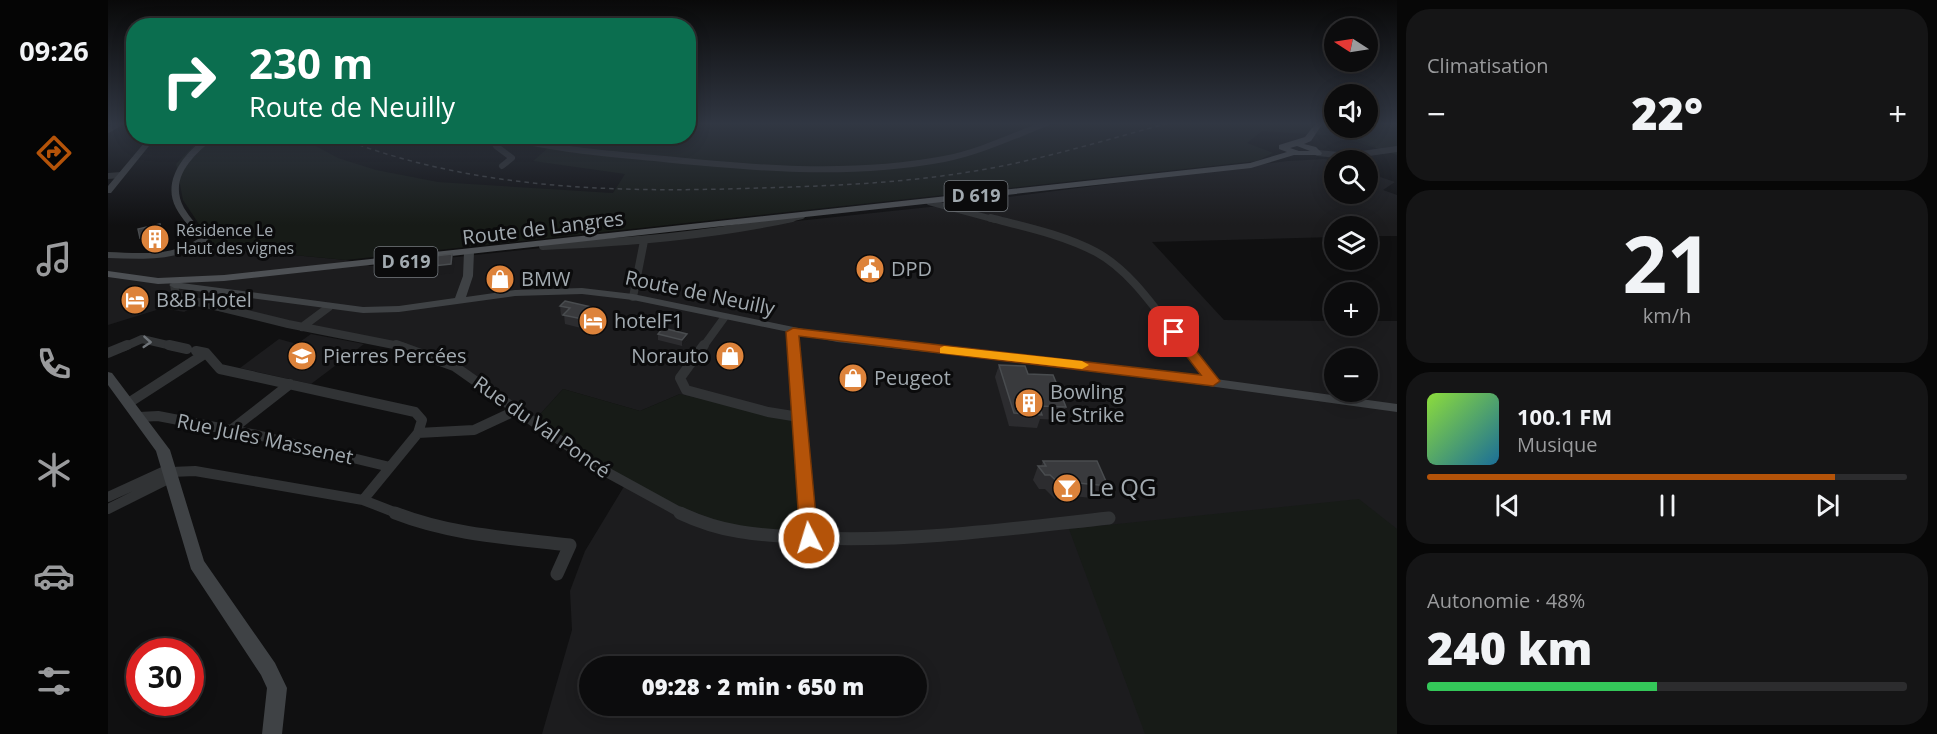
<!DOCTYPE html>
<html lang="fr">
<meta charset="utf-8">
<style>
:root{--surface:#0c0c0d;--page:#151516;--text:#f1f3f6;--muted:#9a9b9d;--line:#2c2c2e;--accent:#b45309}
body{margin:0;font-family:"Open Sans",sans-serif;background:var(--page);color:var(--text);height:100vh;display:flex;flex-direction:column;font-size:22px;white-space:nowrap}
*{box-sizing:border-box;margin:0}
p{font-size:20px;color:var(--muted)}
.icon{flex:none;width:33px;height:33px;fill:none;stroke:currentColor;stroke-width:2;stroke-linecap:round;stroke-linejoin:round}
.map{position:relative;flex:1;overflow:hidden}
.panel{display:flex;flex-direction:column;gap:9px;padding:9px;background:#070707;width:540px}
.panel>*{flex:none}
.banner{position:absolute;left:18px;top:18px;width:570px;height:126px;border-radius:24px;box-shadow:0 3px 15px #0003,0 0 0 2px var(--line);background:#0b6e4f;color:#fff;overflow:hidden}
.needle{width:39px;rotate:282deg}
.fabs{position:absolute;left:1216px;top:18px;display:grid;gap:12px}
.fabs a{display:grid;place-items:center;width:54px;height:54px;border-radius:50%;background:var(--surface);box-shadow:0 3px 15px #0003,0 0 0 2px var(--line);font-size:30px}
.speed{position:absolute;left:18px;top:638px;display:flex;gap:12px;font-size:30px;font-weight:700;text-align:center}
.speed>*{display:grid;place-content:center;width:78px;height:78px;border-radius:50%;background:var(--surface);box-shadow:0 3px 15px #0003,0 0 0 2px var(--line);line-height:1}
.speed .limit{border:9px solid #d22;background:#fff;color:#111}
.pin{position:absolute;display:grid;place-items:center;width:51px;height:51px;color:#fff;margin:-26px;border-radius:12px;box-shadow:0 3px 9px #0006}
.me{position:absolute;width:66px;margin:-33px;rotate:355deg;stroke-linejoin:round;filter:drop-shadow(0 0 4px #0008)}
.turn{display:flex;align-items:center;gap:21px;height:126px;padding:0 24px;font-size:27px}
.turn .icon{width:78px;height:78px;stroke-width:2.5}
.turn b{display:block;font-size:42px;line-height:51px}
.big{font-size:45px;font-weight:800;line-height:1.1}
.panel .card{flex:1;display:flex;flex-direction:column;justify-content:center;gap:9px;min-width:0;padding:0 21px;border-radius:24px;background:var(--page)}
.panel .dial{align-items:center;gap:0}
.dial b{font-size:78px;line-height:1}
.song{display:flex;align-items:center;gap:18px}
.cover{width:72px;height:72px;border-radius:9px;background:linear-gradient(135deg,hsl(90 70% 55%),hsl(200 70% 35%))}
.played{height:6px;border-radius:3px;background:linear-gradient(90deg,var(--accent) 85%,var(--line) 85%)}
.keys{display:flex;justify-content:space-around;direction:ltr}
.heat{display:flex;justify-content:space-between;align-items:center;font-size:33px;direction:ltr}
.charge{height:9px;border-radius:4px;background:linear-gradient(90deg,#34c759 48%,var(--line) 0)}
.trip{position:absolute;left:471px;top:656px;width:348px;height:60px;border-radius:30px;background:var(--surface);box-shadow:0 3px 15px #0003,0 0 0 2px var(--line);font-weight:800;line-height:60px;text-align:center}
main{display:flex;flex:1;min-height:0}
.dock{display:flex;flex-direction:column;width:108px;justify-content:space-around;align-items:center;background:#050505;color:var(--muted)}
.dock .icon{width:42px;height:42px}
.dock .current{color:var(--accent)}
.dock b{font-size:27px;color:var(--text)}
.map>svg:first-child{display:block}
.built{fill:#1c1c1e;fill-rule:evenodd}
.green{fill:#171b17}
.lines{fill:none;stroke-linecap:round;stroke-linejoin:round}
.street-far3{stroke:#313335;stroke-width:6}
.street-far2{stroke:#313335;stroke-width:8}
.street-far1{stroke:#313335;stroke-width:10}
.street{stroke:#313335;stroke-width:13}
.secondary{fill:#3f4245;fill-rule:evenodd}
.primary{fill:#4d5054;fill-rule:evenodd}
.rail{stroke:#44474a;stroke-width:1.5;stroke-dasharray:4.5 4;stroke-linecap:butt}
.wall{fill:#2c2c2f}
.shaded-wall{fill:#1b1b1d}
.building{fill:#393a3d;stroke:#494c4f;stroke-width:1.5}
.oneway{stroke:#6f7479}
.route{fill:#b45309;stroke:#753606;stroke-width:1.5}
.slow{fill:#f59e0b}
.labels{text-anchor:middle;stroke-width:6;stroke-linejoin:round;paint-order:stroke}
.far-poi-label{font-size:16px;fill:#a2aab0;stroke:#0b0b0c;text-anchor:start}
.shield{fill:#0b0b0c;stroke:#757a7f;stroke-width:1.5}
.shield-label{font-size:18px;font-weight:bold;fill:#a2aab0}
.street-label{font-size:20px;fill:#a2aab0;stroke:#0b0b0c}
.poi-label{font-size:20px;fill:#a2aab0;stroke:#0b0b0c;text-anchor:start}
.near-poi-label{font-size:24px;fill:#a2aab0;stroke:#0b0b0c;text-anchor:start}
</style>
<main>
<nav class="dock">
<b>09:26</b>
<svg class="icon current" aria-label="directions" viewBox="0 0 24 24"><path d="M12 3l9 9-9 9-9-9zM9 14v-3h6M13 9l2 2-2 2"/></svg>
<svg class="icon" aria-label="music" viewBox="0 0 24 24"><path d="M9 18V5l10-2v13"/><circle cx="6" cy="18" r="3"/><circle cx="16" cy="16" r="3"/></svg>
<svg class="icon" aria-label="phone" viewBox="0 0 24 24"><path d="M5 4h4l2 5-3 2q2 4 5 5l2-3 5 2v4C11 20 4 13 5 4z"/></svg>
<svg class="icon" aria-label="climate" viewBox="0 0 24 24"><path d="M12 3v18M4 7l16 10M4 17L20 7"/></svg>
<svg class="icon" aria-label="car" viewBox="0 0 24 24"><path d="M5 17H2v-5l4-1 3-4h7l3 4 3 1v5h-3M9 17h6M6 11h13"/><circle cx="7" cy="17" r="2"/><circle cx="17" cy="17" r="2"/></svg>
<svg class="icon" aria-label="filters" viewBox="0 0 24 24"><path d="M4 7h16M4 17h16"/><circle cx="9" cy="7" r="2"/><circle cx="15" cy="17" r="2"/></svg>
</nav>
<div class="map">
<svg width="1289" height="734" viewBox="0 0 1289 734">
<rect width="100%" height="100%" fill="#101011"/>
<!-- built -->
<path class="built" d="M1217,159L1227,162V194H1260V173L1287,182L1275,190L1289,195V236H1260V226H1227V237L1044,242L1116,320L1227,321V326H1260V321H1289V734H434L464,630L462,591L477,551L572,394L532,411L455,389L426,421L339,366L290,349L87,306L76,312L55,308L0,325V257L75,253L91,246L238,260L263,266L831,206L1180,161ZM1227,358H1260V392H1227ZM482,666H808V705H482Z
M203,334L256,344L203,384L132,368L171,339L189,344Z"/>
<!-- green -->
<path class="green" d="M581,123H944L941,125L965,123H1227V128H1260V123H1289V155L1230,136L1154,131L1139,143L1165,153L1149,161L238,260L91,246L100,238L75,200L68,164L94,137H191L230,158L268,170L330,182L505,193L517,174L425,161L440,148L403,137L580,136Z
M455,389L532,411L572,394L689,421L695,521L680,532L625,527L568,505L519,479L426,421Z
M1251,499L1289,529V734H1037L961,529Z"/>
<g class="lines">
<!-- street-far3 -->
<path class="street-far3" d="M0,130L12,123
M382,136L388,146L404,158L394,166
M393,136C443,149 495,153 546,158C642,168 740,177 836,159C872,152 905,136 939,123
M1210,153L1240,156L1289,149
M0,176L13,175
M821,202L888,220
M677,220L694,216"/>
<!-- street-far2 -->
<path class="street-far2" d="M883,218C918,227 956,235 988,252C1025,272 1051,315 1077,347
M435,246C519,242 601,236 684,218
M66,285L68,296L74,298L180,324L296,347
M525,297L536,241
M194,327L221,307
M685,332L686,347
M16,347L34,339L68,347
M595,347L616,318"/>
<!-- street-far1 -->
<path class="street-far1" d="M61,345L79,349
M288,345L346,366L493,469L575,514
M596,345L572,378L578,390L660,412L691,417
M686,345L699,514
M1076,345L1105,381
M88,351L98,353L112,369L307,412L314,420L310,433L255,500
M0,353L19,345
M22,402L98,353
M31,417L50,416L149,435L282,467
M123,430L182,384
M310,433L366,430L407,411
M63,472L87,471L255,500L291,514
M0,497L61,469
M0,509L64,477"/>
<!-- street -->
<path class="street" d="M287,513C343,535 402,538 462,545L449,574
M572,513C619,535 654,535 705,538C807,542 900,529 1001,518
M699,513L701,538"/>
<!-- secondary -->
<path class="secondary" d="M42,136H49L3,193H0V186Z
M100,136H109C88,153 59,177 76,208C82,218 90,226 97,235L100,240L98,242C68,262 35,259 0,258V252C31,253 63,257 90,239C84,228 74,220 68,208C53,180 78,151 100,136Z
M361,249L366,252L365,276L358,297L407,290L474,288L525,294L729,336L999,364L1289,404V412L999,372L729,342L525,300L474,294L407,296L291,312L255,313L66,288L61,285L66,282L255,307L291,306L347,298L355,276L356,252Z
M0,372L4,373L62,450L96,561L167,663L179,688L174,734H154L159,688L153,675L83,569L48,451L0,385Z"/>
<!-- primary -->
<path class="primary" d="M1208,123H1215L1203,141L1196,144L1208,147L1214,153L1213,155H1186L1143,168L116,281L50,284L0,277V271L50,278L116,275L1142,163L1179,152L1171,149V145L1197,137ZM1189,146L1202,151H1191L1182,148Z"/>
<!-- rail -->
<path class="rail" d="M227,136C364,190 505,193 651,188C723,186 796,183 867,171C933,160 997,140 1061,123"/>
</g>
<!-- wall -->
<path class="wall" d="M452,306L492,309L494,318L485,331L457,324L456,315H453Z
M550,334H579V340L574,346L550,340Z
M891,365L920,374L958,407L953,420L932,419L929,428L901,426L887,377Z
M935,461L1000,486L994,499L954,495L947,499L937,489H931L925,480L930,466H933Z"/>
<!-- shaded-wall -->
<path class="shaded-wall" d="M52,224L57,232L59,242L37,247L32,238Z
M344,254L347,263L345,273L319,276L316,267Z
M492,309L494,318L485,331L484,321Z
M579,334V340L574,346V340Z
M960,482L954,495L947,499L953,485Z"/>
<!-- building -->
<path class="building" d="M52,224L54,233L32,238L30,229Z
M344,254L343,264L316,267L318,257Z
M457,301L492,309L484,321L455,315L462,308L452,306Z
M555,328L579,334L574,340L550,334Z
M891,365L917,366L920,374L945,375L958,407L931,406L934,415L906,413Z
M935,461H989L1000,486L960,482L953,485L942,475H937L930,466H938Z"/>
<!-- one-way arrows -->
<defs><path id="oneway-chevron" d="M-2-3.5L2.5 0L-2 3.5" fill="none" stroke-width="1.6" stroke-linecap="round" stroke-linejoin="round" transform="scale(1.5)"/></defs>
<use class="oneway" href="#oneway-chevron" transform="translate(39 342) rotate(4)"/>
<!-- sky -->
<linearGradient id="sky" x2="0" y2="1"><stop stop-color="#090909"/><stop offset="0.55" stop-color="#313743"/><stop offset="1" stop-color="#313743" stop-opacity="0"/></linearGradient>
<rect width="1289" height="225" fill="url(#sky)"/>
<!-- route -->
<path class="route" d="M685,328L1093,375L1060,332L1066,328L1071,329L1112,381L1105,386L691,336L710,538L708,543L701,545L695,543L692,538L678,332Z"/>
<!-- slow -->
<path class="slow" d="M836,346L974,361L981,365L974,369L832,353V348Z"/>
<!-- icons -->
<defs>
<g id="building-disc" transform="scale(1.5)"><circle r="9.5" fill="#dd833b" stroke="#0b0b0c"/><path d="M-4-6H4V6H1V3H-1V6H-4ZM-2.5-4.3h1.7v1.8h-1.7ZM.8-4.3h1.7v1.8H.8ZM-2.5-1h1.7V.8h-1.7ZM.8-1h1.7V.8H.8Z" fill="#fff"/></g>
<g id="civic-disc" transform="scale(1.5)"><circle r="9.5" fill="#dd833b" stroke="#0b0b0c"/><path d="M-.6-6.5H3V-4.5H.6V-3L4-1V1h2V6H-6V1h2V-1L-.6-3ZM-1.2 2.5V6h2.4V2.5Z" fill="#fff"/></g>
<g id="shop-disc" transform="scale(1.5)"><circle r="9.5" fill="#dd833b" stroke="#0b0b0c"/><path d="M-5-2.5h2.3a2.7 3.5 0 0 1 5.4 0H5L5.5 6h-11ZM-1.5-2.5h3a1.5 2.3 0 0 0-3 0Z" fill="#fff"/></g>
<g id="hotel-disc" transform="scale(1.5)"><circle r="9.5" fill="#dd833b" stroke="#0b0b0c"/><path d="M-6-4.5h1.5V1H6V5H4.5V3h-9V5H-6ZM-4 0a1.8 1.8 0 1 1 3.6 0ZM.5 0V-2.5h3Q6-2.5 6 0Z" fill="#fff"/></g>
<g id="school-disc" transform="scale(1.5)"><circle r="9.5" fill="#dd833b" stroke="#0b0b0c"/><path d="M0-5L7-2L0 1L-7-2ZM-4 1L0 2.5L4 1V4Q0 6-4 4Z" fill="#fff"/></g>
<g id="bar-disc" transform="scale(1.5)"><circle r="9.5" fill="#dd833b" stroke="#0b0b0c"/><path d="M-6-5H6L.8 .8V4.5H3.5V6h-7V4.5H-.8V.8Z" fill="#fff"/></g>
</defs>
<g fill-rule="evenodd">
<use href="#building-disc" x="47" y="239"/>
<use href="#civic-disc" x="762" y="269"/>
<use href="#shop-disc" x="392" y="279"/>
<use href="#hotel-disc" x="27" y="300"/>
<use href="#hotel-disc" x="485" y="321"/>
<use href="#school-disc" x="194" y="356"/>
<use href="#shop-disc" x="622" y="356"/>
<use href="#shop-disc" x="745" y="378"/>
<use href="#building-disc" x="921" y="403"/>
<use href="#bar-disc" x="959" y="488"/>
</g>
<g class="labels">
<!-- far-poi labels -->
<g class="far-poi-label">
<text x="68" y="236">Résidence Le<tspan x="68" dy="18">Haut des vignes</tspan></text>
</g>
<!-- shield labels -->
<g class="shield">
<rect x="836.5" y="181" width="63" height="30" rx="4.5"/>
<rect x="266.5" y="247" width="63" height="30" rx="4.5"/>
</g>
<g class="shield-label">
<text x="868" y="202">D 619</text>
<text x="298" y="268">D 619</text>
</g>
<!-- street labels -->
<g class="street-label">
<text transform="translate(435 228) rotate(-7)" y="7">Route de Langres</text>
<text transform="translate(592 293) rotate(12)" y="7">Route de Neuilly</text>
<text transform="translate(434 427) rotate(35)" y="7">Rue du Val Poncé</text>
<text transform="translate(157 439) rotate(12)" y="7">Rue Jules Massenet</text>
</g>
<!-- poi labels -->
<g class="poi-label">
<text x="783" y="276">DPD</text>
<text x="413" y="286">BMW</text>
<text x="48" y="307">B&amp;B Hotel</text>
<text x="506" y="328">hotelF1</text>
<text x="215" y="363">Pierres Percées</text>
<text x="601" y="363" text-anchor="end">Norauto</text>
<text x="766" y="385">Peugeot</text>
<text x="942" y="399">Bowling<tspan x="942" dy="23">le Strike</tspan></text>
</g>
<!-- near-poi labels -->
<g class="near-poi-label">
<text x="980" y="496">Le QG</text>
</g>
</g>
</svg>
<div class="fabs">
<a><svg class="needle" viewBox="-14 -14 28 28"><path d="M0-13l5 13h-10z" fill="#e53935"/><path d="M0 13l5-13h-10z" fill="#9a9b9d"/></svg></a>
<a><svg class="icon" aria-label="sound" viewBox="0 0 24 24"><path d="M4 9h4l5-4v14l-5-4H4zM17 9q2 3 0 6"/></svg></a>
<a><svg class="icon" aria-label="search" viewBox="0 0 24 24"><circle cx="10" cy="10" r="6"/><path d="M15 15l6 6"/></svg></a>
<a><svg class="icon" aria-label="layers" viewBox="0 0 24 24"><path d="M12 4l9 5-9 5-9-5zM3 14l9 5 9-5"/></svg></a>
<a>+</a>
<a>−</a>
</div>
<div class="speed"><div class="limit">30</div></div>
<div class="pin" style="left:1066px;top:332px;background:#d93025"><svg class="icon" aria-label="arrive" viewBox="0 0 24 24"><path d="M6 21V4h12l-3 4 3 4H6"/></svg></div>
<svg class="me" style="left:701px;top:538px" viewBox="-20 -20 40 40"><circle r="17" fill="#b45309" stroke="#fff" stroke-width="3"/><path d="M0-11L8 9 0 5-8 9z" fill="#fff"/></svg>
<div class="trip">09:28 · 2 min · 650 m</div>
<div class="banner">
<div class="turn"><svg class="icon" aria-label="right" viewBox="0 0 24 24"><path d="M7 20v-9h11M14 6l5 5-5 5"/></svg><div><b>230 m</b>Route de Neuilly</div></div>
</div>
</div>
<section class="panel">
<div class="card"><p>Climatisation</p>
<div class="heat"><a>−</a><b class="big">22°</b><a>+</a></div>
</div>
<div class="card dial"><b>21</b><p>km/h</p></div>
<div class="card">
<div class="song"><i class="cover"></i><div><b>100.1 FM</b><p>Musique</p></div></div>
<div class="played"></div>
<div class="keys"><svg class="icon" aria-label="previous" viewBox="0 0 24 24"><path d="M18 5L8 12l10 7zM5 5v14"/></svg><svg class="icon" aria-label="pause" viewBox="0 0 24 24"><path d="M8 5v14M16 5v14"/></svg><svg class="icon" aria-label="next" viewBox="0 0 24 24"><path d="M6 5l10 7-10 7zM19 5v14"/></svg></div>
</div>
<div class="card"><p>Autonomie · 48%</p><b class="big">240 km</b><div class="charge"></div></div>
</section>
</main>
